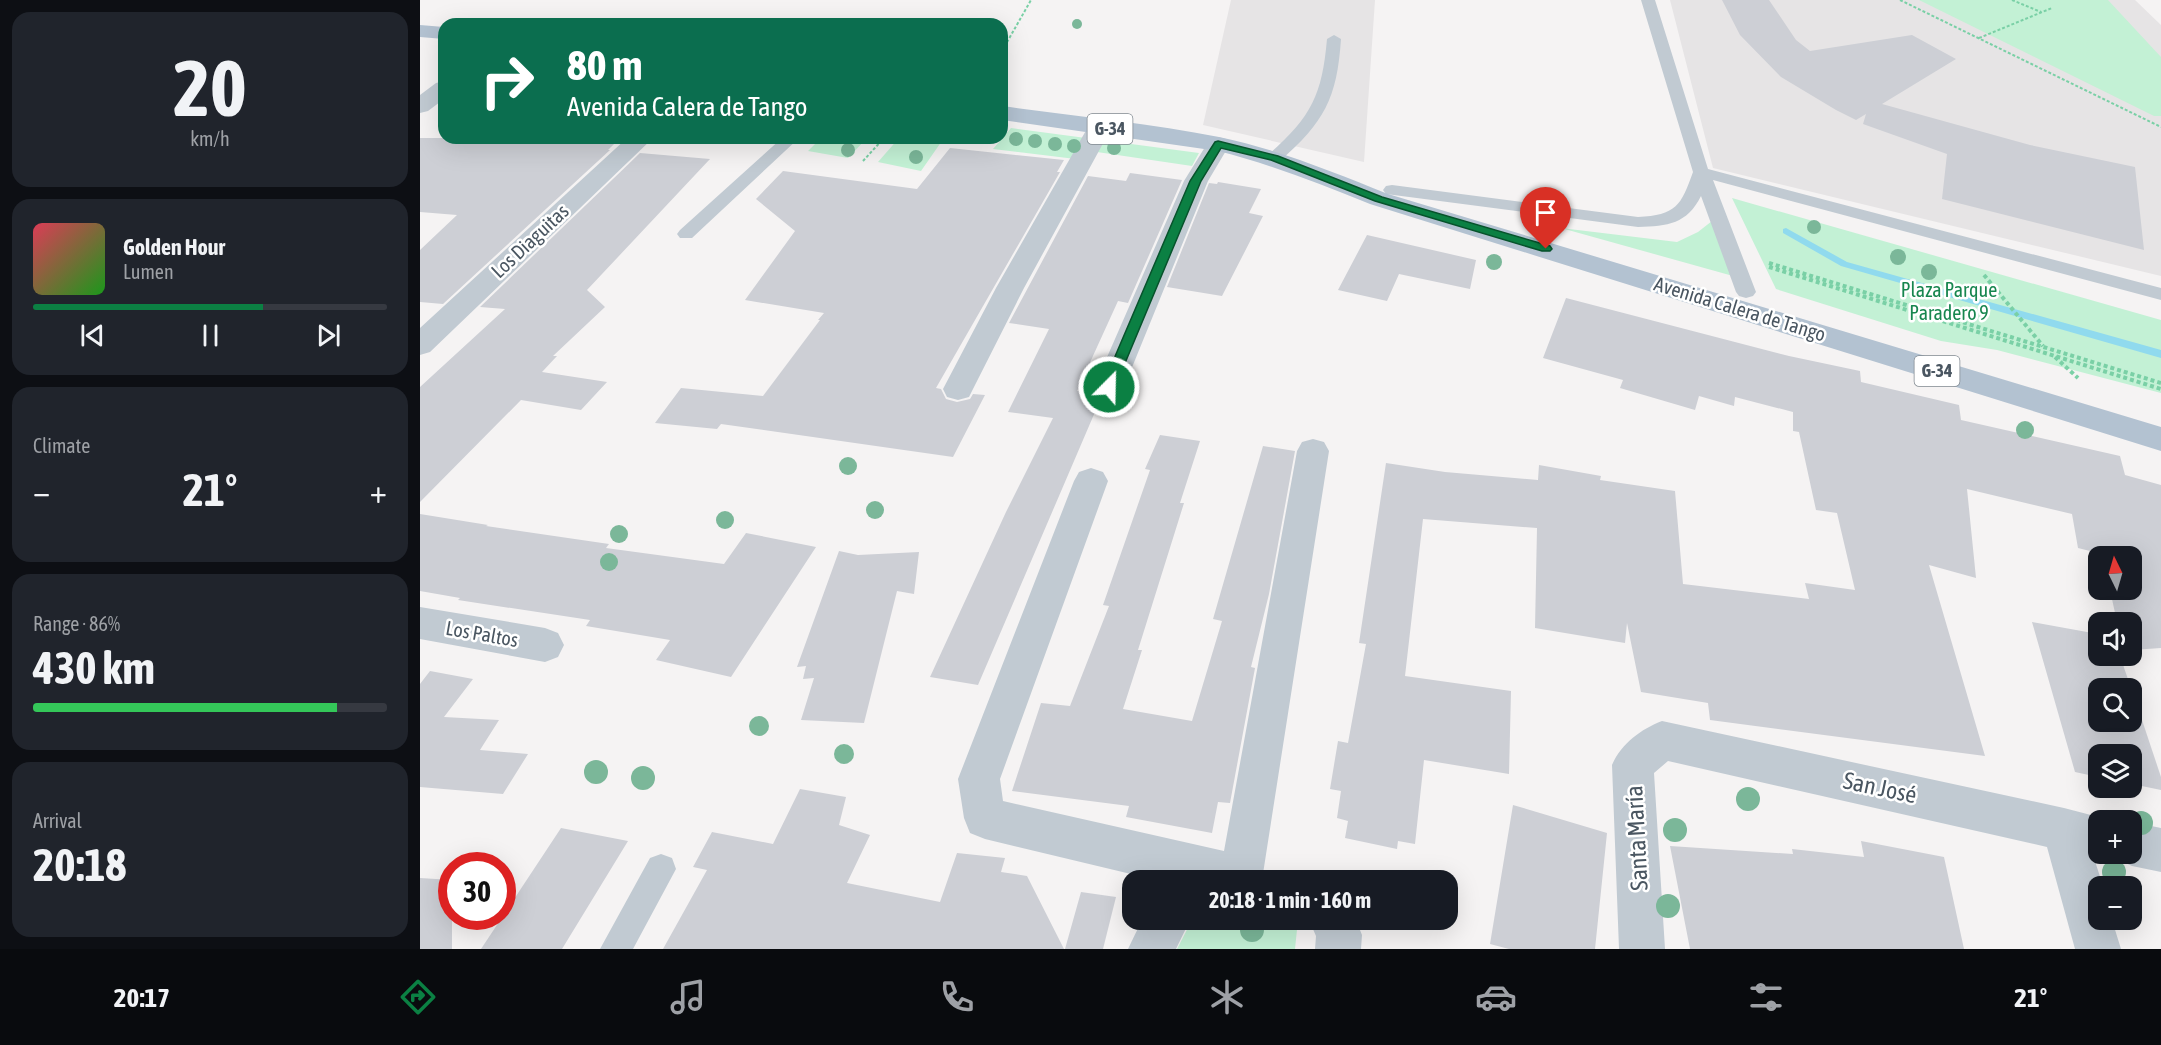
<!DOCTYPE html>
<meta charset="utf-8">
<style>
:root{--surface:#171b24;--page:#20242c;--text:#f1f3f6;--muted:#9ea1a6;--line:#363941;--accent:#0b8043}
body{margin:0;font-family:"Asap Condensed",sans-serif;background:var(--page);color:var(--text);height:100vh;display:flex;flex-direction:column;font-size:22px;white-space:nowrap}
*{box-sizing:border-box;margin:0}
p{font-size:20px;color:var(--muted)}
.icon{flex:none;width:33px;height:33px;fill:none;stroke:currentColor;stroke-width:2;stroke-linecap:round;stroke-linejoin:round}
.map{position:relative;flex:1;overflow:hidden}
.panel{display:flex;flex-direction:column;gap:12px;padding:12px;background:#0d0f14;width:420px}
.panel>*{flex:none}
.hud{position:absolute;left:18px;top:18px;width:570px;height:126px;border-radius:18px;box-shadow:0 6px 24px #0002;background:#0b6e4f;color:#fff;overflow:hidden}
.needle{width:39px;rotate:355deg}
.buttons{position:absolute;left:1668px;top:546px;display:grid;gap:12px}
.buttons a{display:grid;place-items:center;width:54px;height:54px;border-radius:12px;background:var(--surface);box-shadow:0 6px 24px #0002;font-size:30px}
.speed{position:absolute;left:18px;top:852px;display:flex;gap:12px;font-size:30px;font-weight:700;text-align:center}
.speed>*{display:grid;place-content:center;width:78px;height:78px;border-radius:50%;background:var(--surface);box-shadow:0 6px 24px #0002;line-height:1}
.speed .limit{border:9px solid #d22;background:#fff;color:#111}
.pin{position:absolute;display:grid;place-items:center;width:51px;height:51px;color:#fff;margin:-62px -26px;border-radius:50% 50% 50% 0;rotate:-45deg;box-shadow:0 0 6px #0007}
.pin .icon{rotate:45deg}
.me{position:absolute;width:66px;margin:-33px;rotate:23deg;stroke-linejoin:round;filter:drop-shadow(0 0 4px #0008)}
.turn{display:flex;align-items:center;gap:21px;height:126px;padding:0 30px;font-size:27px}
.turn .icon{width:78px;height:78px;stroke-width:2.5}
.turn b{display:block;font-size:42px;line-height:51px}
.big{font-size:45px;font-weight:700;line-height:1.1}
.panel .widget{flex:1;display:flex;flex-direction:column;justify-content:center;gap:9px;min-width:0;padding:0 21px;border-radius:18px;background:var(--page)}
.panel .dial{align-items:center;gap:0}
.dial b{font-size:78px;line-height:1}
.song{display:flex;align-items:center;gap:18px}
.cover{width:72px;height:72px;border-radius:9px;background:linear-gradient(135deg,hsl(350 70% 55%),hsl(120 70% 35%))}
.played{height:6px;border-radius:3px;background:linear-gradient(90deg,var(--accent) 65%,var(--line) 65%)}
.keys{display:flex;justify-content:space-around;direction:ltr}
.heat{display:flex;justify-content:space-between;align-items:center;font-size:33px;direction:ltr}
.charge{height:9px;border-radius:4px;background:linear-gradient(90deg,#34c759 86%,var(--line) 0)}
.trip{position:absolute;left:702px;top:870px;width:336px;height:60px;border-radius:18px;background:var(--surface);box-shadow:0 6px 24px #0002;font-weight:700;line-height:60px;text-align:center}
.dock{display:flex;height:96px;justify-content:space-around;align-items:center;background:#090b0e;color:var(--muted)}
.dock .icon{width:42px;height:42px}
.dock .selected{color:var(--accent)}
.dock b{font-size:27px;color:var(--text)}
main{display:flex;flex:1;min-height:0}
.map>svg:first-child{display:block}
.education{fill:#e6e4e5}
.green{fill:#c3f1d5}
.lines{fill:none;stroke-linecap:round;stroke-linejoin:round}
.stream{fill:#90daee;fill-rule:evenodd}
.building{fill:#cdcfd5}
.path-far1{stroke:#7ad0a6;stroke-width:2;stroke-dasharray:3 2;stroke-linecap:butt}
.path{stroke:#7ad0a6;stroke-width:4;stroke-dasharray:4 3;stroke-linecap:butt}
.lane{fill:#c1cad2;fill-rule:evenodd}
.street{fill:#c1cad2;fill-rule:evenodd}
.primary{fill:#b3c2d1;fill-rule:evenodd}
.tree{fill:#7bb799}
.route{fill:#0b8043;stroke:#07532c;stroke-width:1.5}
.labels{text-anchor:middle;stroke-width:5;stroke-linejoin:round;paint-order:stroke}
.shield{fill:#fff;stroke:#808990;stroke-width:1.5}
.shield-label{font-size:18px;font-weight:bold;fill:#4a5661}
.street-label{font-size:20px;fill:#4a5661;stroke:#fff}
.park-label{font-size:20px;fill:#17864f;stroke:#fff}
.near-street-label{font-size:24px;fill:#4a5661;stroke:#fff}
</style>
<main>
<section class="panel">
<div class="widget dial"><b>20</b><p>km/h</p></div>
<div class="widget">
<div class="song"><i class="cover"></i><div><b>Golden Hour</b><p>Lumen</p></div></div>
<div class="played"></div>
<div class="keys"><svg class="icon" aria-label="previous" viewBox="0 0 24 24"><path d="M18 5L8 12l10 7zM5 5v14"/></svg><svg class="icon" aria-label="pause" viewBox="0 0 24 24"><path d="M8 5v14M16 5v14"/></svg><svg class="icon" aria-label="next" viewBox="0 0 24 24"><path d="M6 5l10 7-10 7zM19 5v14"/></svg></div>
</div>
<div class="widget"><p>Climate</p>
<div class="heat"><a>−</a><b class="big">21°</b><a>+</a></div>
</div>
<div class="widget"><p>Range · 86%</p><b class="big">430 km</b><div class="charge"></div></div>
<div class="widget"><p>Arrival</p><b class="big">20:18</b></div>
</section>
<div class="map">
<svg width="1741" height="949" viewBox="0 0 1741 949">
<rect width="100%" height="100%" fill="#f5f3f3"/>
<!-- education -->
<path class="education" d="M811,0H955L944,162L783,125Z
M1250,0H1715L1741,25V276L1293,168Z"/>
<!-- green -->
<path class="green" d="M1499,0H1688L1741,57V116H1734Z
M591,128L779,153L772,166L677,152L672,161L573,149Z
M401,138H447L428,158L388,151Z
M479,138H524L501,171L458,162Z
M1312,198L1741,320V393L1577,350L1521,341L1356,289Z
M1292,221L1313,276L1141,228L1257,242L1278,232Z
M772,920H878L875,949H757Z"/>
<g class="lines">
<!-- stream -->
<path class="stream" d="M1366,228L1427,262L1741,350V358L1421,266L1363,233V229Z"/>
</g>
<!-- building -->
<path class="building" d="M1302,0H1349L1376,40L1390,51L1492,35L1536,59L1462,104L1610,145L1715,167L1724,250L1522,199L1527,154L1443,124L1446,114L1436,120L1416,110L1361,77L1320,35Z
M0,138H200L188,150H190L23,304L0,302V250L37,215L0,212Z
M530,148L644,160L637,172H640L516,388L521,389L526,399L537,402L550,399L553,394L565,395L533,457L301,424L297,429L235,423L261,388L343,396L400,320H398L404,313L325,300L375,231L336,199L363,171L497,189Z
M220,153L290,159L167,290L185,307L133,356H137L122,372L187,382L161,410L101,400L0,502V387L85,309L60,307Z
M710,173L762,180L708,303L698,301L657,391L675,393L681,398L558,685L510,677L586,512L633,418L588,412L629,329L589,323L668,176L706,181Z
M798,182L841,189L829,213L843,216L802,296L747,287L789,183L797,184Z
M947,235L1056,260L1050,289L979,274L967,301L918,290Z
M1146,298L1369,356L1440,371L1441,382L1539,405L1541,420L1700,456L1705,475L1741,485V648L1712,650V622H1697L1690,590H1712V556H1683L1682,554L1658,548L1652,514L1547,489L1556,578L1509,565L1565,756L1290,720L1288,703L1221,692L1207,623L1205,643L1115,628L1117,528L1003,519L985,676L1091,691L1089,774L1004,760L995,844L978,841L977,849L925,838L928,821L917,818L921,791L910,789L918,741L928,743L946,644L939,643L966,463L1025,472L1118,480L1119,465L1181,476L1180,480L1255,491L1263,584L1389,599L1385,583L1435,590L1417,513L1396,510L1379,432L1373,431V412L1315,397L1314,406L1279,396L1275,410L1200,388L1203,380L1123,358Z
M740,435L780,441L760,503H764L718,650H722L703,709L772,721L802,621L793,619L843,446L875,451L849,594L831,667L835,668L810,803L798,802L792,833L706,817L709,806L592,791L621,703L650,706L689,606L683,605L730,470L725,469Z
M0,514L68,525L66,526L189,544L186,548L304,564L326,533L396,547L311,677L236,660L250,640L166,626L170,620L38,600L40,598L0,591Z
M419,551L438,555L499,552L494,594L477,591L444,723L381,720L394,678L383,679L386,666L377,667Z
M1612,622L1678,634V656H1700L1711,688H1678V722H1712V690L1741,777V790L1712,784V754H1678V777L1655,772Z
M10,671L53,679L24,717L79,720L60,750L108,754L83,794L0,787V684Z
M380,789L426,797L419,825L450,835L427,883L520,902L537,853L585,858L581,872L607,876L644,949H243L287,870L273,867L292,832L353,844Z
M1093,805L1187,833L1175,949H1089L1070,944Z
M141,828L208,841L142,949H61Z
M1441,841L1524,857L1544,949H1270L1250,846L1373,854L1372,849L1444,857Z
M0,878L32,880V949H0Z
M661,892L696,897L683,949H645Z"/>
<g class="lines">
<!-- path-far1 -->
<path class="path-far1" d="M1480,0L1741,127
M1592,0L1621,12
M1559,38L1632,8
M582,51L611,0
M443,161L464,138"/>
<!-- path -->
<path class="path" d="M1349,263L1741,383
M1349,267L1741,389
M1564,275L1623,346
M1635,357L1658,378"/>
<!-- lane -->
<path class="lane" d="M1221,0H1235L1288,169L1741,288V300L1293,180L1336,292L1333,296L1326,298L1319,296L1316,292L1281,196C1267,224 1248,226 1218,227L966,194L963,190L966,186L972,185L1218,217C1256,215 1261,206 1273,172Z
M914,35L921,39C917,99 904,122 860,161H848L846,158L848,155C891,117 902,96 907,39Z
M362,138H379L272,238H260L257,234L260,230Z
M241,854L252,858L256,869L213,949H180L230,858Z"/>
<!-- street -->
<path class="street" d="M24,81V99L8,111L0,113V95L16,83Z
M680,120L688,122L692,127L604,288L553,389L549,397L538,400L527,397L523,389L576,288L668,127L672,122Z
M798,137L806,139L810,144L788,181L704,387L700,395L689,398L678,395L674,387L764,181L790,139Z
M207,138H233L10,352L0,355V328Z
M893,439L904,442L909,451L842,880H736L565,839L550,833L544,818L538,779L654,481L659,472L671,468L683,472L688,481L580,779L583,801L804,851L877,451L882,442Z
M0,607L125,628L138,633L144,645L138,657L125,662L0,639Z
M1242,721L1644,808L1690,820H1678V854H1690L1678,859L1674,858L1683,886H1678V920H1692L1701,949H1655L1627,847L1248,761L1234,773L1245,949H1199L1192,765C1201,744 1221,729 1242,721Z
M1712,822L1741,828V872L1712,866L1697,859L1694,854H1712Z
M722,920H770L756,949H708Z
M889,920H936L942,935L941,949H895L896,936Z"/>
<!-- primary -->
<path class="primary" d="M0,25L24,27V39L0,37Z
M582,106C653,116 729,123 799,137C857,149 913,172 968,194L1741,427V451L950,204C900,184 850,164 798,151L582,120Z"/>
</g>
<!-- trees -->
<g class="tree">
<circle cx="657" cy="24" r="5"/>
<circle cx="596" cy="139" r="7"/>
<circle cx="615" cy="141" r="7"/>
<circle cx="635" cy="144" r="7"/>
<circle cx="654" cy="146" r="7"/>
<circle cx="694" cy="148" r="7"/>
<circle cx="428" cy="150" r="7"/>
<circle cx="496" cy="157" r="7"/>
<circle cx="1394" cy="227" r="7"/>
<circle cx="1478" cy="257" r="8"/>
<circle cx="1074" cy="262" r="8"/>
<circle cx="1509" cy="272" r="8"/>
<circle cx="1605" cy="430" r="9"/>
<circle cx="428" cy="466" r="9"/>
<circle cx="455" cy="510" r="9"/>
<circle cx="305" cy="520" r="9"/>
<circle cx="199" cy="534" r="9"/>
<circle cx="189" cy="562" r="9"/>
<circle cx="339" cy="726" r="10"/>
<circle cx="424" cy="754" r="10"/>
<circle cx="176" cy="772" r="12"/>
<circle cx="223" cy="778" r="12"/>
<circle cx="1328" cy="799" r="12"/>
<circle cx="1721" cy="823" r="12"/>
<circle cx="1255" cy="830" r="12"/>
<circle cx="1694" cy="872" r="12"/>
<circle cx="1248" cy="906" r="12"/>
<circle cx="832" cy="930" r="12"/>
</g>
<!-- route -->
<path class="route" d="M798,141L858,156L962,197L1130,246L1132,249L1130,251H1122L955,201L851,160L801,148L781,181L695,387L689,392L684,390L682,387L770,181L795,142Z"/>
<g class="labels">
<!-- shield labels -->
<g class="shield">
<rect x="667.5" y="114" width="45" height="30" rx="4.5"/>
<rect x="1494.5" y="356" width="45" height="30" rx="4.5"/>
</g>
<g class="shield-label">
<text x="690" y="135">G-34</text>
<text x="1517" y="377">G-34</text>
</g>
<!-- street labels -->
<g class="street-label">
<text transform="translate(110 241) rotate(-43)" y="7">Los Diaguitas</text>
<text transform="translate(1320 309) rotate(17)" y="7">Avenida Calera de Tango</text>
<text transform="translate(62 634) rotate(10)" y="7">Los Paltos</text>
</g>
<!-- park labels -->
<g class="park-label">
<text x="1529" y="297">Plaza Parque<tspan x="1529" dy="23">Paradero 9</tspan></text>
</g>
<!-- near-street labels -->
<g class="near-street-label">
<text transform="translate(1460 788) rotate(12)" y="8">San José</text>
<text transform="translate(1217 838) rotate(-93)" y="8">Santa María</text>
</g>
</g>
</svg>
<div class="buttons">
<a><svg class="needle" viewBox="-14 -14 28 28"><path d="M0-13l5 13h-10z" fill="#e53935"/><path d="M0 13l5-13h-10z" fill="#9ea1a6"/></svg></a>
<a><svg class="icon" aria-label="sound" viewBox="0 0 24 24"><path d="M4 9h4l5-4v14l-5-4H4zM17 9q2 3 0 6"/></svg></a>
<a><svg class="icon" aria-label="search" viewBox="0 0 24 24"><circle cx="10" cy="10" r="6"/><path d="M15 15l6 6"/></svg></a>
<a><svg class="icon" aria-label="layers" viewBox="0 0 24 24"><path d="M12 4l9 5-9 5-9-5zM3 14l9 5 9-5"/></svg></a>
<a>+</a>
<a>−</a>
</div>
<div class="speed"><div class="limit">30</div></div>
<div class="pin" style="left:1126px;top:249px;background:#d93025"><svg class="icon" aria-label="arrive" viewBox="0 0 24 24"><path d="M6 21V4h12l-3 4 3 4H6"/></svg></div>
<svg class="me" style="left:689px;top:387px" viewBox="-20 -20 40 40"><circle r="17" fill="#0b8043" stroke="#fff" stroke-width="3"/><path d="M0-11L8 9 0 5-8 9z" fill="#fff"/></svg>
<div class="trip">20:18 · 1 min · 160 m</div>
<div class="hud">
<div class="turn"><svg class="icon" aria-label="right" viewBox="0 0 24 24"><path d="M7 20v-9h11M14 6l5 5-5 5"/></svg><div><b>80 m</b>Avenida Calera de Tango</div></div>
</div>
</div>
</main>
<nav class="dock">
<b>20:17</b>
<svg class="icon selected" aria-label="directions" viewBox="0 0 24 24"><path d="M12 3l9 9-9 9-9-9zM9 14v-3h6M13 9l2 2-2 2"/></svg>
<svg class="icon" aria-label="music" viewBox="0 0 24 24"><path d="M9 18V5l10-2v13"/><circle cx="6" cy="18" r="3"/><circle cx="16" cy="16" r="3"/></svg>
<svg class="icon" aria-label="phone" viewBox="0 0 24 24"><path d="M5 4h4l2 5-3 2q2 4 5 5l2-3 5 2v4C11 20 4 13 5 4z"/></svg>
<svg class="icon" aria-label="climate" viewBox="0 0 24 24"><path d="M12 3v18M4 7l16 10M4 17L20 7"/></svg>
<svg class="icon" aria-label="car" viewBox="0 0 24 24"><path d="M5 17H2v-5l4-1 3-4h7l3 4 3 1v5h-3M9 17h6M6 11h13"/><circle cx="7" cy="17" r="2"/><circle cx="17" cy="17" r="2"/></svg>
<svg class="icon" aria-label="filters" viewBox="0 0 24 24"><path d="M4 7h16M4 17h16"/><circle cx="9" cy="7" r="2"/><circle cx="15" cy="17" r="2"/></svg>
<b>21°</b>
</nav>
